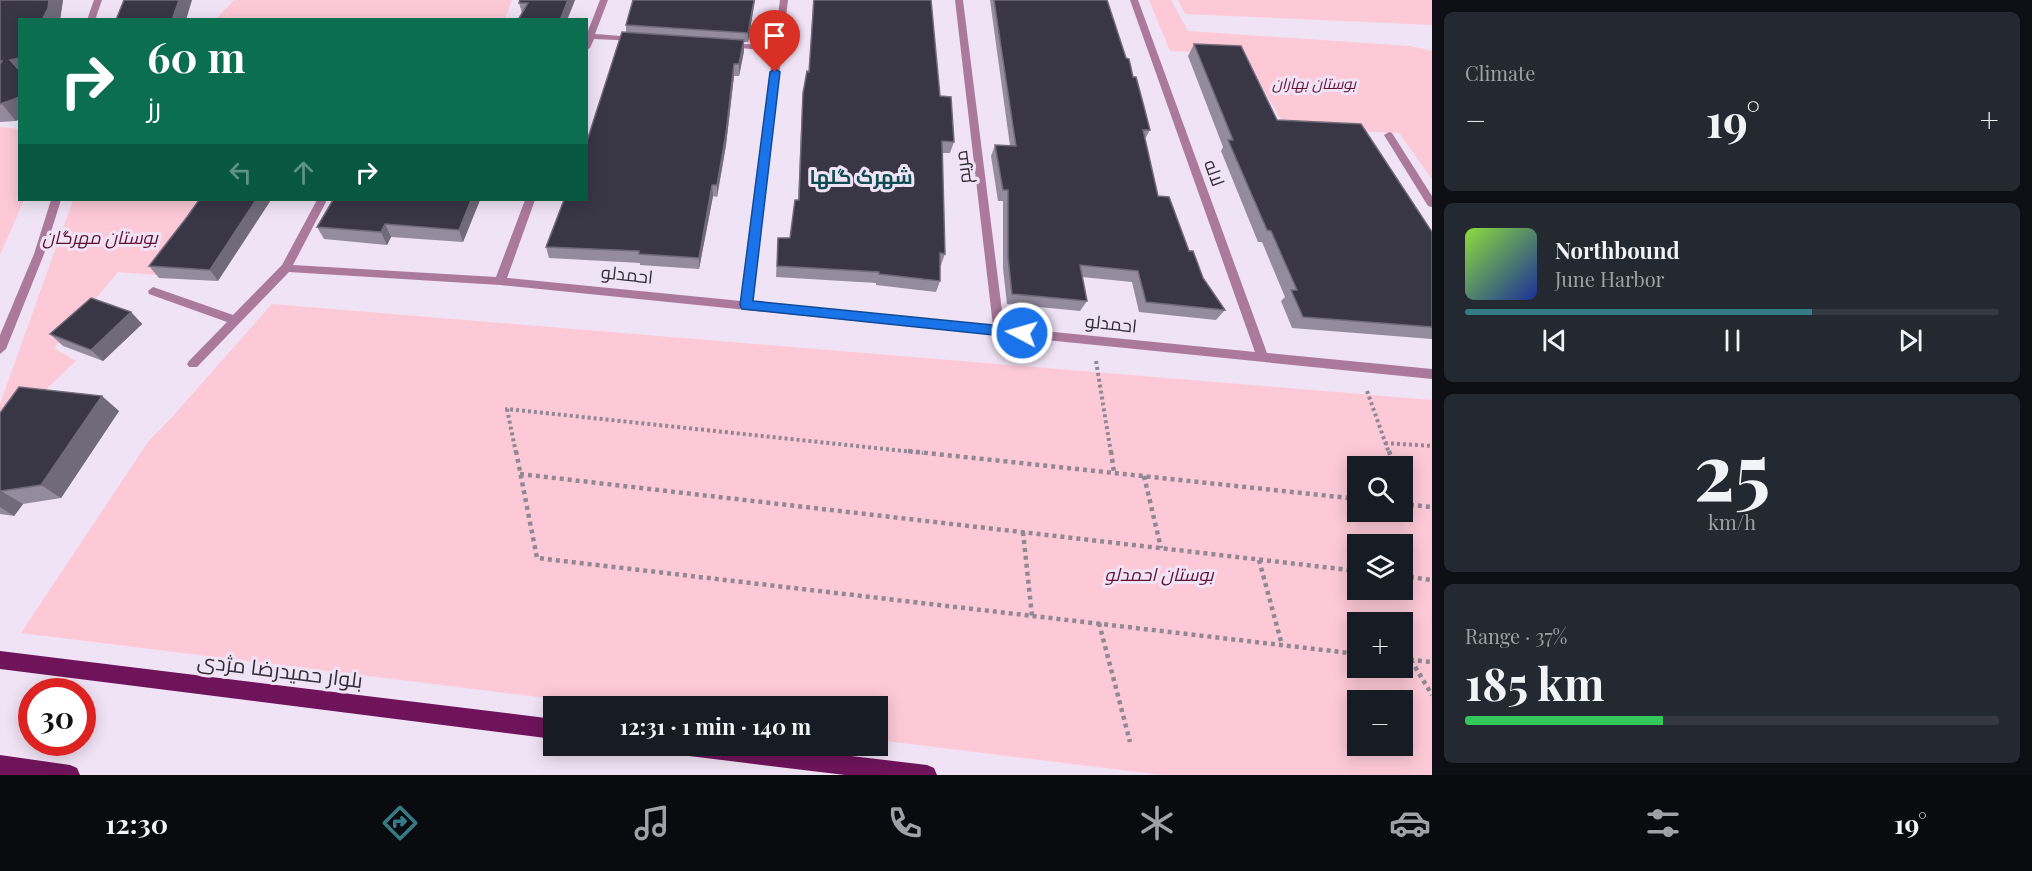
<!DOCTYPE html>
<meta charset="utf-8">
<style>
:root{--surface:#171b24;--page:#242831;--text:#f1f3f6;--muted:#9ea1a6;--line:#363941;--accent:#347b85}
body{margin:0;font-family:"Playfair Display",Cairo,serif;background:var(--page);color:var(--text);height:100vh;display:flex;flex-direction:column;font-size:22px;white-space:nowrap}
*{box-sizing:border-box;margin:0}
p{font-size:20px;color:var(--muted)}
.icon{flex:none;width:33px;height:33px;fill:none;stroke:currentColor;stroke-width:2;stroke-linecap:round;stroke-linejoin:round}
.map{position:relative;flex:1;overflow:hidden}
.side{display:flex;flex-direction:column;gap:12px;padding:12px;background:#0d0f14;width:600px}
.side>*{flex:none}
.top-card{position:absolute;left:18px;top:18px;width:570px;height:183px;border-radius:0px;box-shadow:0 3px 15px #0003;background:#0b6e4f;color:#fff;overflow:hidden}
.fabs{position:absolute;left:1347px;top:456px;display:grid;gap:12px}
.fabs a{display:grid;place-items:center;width:66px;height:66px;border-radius:0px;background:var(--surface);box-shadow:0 3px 15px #0003;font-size:30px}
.speed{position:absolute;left:18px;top:678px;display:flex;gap:12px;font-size:30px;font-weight:700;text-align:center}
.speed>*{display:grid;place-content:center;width:78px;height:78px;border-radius:50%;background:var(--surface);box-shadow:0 3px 15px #0003;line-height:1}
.speed .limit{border:9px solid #d22;background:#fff;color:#111}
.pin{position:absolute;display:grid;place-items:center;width:51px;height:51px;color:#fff;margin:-62px -26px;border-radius:50% 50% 50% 0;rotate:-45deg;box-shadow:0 0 6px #0007}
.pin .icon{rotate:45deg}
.me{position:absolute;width:66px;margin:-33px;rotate:276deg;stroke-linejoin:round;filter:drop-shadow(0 0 4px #0008)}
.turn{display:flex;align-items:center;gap:21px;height:126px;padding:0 30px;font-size:27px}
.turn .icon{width:78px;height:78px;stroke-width:2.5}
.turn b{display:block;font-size:42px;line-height:51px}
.lanes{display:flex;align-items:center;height:57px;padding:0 30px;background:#0003;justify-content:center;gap:30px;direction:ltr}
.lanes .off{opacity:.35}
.big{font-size:45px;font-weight:700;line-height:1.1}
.side .card{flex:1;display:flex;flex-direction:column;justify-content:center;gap:9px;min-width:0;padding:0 21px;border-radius:9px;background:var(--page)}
.side .dial{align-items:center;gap:0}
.dial b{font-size:78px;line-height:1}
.song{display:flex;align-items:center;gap:18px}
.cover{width:72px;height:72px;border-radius:9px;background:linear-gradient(135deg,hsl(90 70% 55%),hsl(230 70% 35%))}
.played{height:6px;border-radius:3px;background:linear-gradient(90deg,var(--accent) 65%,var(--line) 65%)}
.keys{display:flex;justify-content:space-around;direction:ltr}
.heat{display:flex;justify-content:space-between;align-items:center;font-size:33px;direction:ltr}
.charge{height:9px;border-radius:4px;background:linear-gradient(90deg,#34c759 37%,var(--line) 0)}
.trip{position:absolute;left:543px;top:696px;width:345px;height:60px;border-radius:0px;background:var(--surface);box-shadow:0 3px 15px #0003;font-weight:700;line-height:60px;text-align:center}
.dock{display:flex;height:96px;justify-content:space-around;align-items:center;background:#090b0e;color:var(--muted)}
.dock .icon{width:42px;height:42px}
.dock .selected{color:var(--accent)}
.dock b{font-size:27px;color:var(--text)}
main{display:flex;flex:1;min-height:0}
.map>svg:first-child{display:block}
.green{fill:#fdc9d7;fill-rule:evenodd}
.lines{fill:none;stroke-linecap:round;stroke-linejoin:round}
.path-far1{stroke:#918895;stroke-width:4;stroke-dasharray:3 3;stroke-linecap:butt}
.path{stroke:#918895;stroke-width:4.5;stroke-dasharray:4 4;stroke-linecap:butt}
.minor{fill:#ab799c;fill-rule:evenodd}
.primary{fill:#6f145b;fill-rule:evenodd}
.wall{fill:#948c9e}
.shaded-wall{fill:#706a7a}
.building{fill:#393646;stroke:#706a7a;stroke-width:1.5}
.route{fill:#1a73e8;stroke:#114b97;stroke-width:1.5}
.labels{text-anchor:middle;stroke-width:6;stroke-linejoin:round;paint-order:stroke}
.far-park-label{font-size:15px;font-style:italic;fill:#5e1031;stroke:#f0e3f5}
.street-label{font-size:18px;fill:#322d34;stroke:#f0e3f5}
.park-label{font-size:18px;font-style:italic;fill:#5e1031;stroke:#f0e3f5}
.neighbourhood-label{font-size:20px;font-weight:bold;fill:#0e4b53;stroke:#f0e3f5}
.near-street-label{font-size:21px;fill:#322d34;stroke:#f0e3f5}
</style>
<main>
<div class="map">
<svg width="1432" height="775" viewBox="0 0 1432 775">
<rect width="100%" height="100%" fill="#f0e3f5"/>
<!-- green -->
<path class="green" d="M234,0H512L505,19H216Z
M1149,0H1171L1188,31L1410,46L1432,51V179L1399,133L1286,128L1242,53L1170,51Z
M1178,0H1432V25L1185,14Z
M0,127L19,129L20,200H24L0,255Z
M73,200H211L156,275L118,272L54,348L76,361L0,433V404Z
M272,304L1432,400V775H1162L878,740V706H612L21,633L148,442L173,416ZM1402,466V512H1358V466ZM1402,544V590H1358V544ZM1402,622V668H1358V622ZM1402,700V746H1358V700Z"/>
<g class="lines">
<!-- path-far1 -->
<path class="path-far1" d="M1096,361L1111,453
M1367,391L1389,453
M1385,443L1432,446
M516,453L507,409L923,453"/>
<!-- path -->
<path class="path" d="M516,451L537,558L1358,654
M908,451L1358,499
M1111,451L1114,473
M1389,451L1394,466
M520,474L1358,571
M1144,476L1161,548
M1402,488L1408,504
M1402,504L1432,507
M1023,532L1032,616
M1259,560L1282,645
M1402,576L1432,580
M1099,623L1130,742
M1402,659L1432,662
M1411,660L1432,695"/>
<!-- minor -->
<path class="minor" d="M94,0H102L95,20H87Z
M600,0H608L595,34L635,37H638V41L594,39L590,48L586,50V36Z
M780,0H788L752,302L993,326L955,0H963L1004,327L1255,352L1130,0H1138L1267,353L1432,369V379L500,285L289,272L197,367H189L187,364L189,361L227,322L149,294L148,291L153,287L233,315L282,265L317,200H327L293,265L496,277L525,200H535L507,278L741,301L773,51L730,47L726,45L730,43L774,46Z
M1389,132L1392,133L1432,196V207L1428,206L1384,135Z
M51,200H61L44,254L6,349L0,354V335L34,254Z"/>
<!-- primary -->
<path class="primary" d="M0,651L554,719V739L0,669Z
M679,746H767L927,765L934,768L937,775H845L689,756L682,753Z
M0,755L70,765L77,768L80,775H0Z"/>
</g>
<!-- wall -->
<path class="wall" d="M0,0H63L60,20H20L16,121L0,122Z
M575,0L567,20H518L522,13L519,3Z
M633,0H755L748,42H744V51L739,76H734L726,145L717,197L713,196L699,269L640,265V263L549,258L546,247L586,200L626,32V25Z
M813,0H931L940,96L954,142L950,153H942L945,254L941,265H940V281L936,292L876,285V283L776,277L778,238H790L798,200L802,104L803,93L809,72Z
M990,0H1107L1150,130L1145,139L1158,196L1203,278L1225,310L1216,320L1139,312L1132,282L1082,277L1087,301L1080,311L1007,304L1003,268V201H998L991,156L995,145L1010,146Z
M1194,44L1277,120L1432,232V339L1292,328L1281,301L1285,297L1262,242H1258L1221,151L1223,147L1188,56Z
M480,200L463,242L391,237L387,245L324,239L317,227Z
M187,217L218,281L159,278L149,266Z
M131,312L142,324L103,361L63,346L50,334Z
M119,411L61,498L23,504L14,516L0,514V413Z"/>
<!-- shaded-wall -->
<path class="shaded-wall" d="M49,0H63L60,20H42Z
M179,0H192L186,20H172Z
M568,0H575L567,20H560Z
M754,0H755L748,42V33Z
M744,40V51L739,76V64Z
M20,58V71L10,60Z
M734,64V76L726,145L717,197V185Z
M20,97V119L16,121L2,104Z
M712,185L713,196L699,269V258Z
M256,200H271L218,281L210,270Z
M471,200H480L463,242L459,230Z
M385,224L391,237L387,245L381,232Z
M131,312L142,324L103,361L91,350Z
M102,396L119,411L61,498L41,485Z
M1,491L23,504L14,516L0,507V492Z"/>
<!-- building -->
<path class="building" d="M0,0H49L48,8L42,20H20V58L10,60L20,71V97L0,104V64L2,61H0Z
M124,0H179L172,20H116Z
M520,0H568L560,20H518L528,3H519Z
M633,0H754L748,33L626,25Z
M814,0H931L940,96L951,97L954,142L942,141L945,254L940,253V281L879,274V272L777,266L778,238H790L795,200H799L803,93L807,71L809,72Z
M994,0H1107L1126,58L1129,59L1133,77H1136L1143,103L1150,130H1143L1158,196L1169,197L1189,251H1193L1203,278L1225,310L1146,302L1138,271L1080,265L1087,301L1012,294L1008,257V190H1003L995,145L1016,146Z
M622,32L744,40L739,64H734L726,133L717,185H712L699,258L639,254V251L546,247L564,200H586V144Z
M1194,44L1241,46L1277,120L1361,124L1432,232V327L1303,317L1291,290H1297L1271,231L1267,230L1228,140H1233Z
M199,200H256L210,270L149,266L187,217Z
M333,200H471L459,230L385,224L381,232L317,227Z
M91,298L131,312L91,350L50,334Z
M19,387L102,396L41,485L1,491L0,492V413Z"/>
<!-- route -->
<path class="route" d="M775,69L780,72L753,301L1022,328L1027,329L1029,333L1027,336L1022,338L742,309L740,305L770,72Z"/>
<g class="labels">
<!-- far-park labels -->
<g class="far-park-label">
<text x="1314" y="89">بوستان بهاران</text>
</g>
<!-- street labels -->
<g class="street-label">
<text transform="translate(963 167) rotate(-97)" y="6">مریم</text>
<text transform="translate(1214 173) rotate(70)" y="6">لاله</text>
<text transform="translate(627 275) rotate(6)" y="6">احمدلو</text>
<text transform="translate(1111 324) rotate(6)" y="6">احمدلو</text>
</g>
<!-- park labels -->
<g class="park-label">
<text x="100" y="244">بوستان مهرگان</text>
<text x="1159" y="581">بوستان احمدلو</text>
</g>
<!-- neighbourhood labels -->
<g class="neighbourhood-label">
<text x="861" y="184">شهرک گلها</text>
</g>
<!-- near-street labels -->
<g class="near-street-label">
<text transform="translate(280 671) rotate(7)" y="7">بلوار حمیدرضا مژدی</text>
</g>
</g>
</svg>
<div class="fabs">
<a><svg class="icon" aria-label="search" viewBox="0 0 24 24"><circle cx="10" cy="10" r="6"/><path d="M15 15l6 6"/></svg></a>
<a><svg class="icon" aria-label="layers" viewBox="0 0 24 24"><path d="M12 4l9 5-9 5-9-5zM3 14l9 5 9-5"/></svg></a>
<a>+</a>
<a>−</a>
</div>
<div class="speed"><div class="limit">30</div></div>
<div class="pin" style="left:775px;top:72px;background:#d93025"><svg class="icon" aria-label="arrive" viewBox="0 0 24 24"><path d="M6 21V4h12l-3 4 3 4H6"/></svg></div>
<svg class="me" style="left:1022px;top:333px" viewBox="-20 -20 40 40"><circle r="17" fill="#1a73e8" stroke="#fff" stroke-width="3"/><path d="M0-11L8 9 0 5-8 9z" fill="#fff"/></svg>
<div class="trip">12:31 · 1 min · 140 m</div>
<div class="top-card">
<div class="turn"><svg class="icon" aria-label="right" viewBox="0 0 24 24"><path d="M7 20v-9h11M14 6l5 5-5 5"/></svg><div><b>60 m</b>رز</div></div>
<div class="lanes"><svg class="icon off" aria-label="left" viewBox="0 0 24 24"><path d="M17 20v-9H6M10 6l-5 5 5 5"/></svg><svg class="icon off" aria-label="ahead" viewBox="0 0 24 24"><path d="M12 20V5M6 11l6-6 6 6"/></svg><svg class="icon" aria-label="right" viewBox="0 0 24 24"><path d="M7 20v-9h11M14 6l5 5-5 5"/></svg></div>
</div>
</div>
<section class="side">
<div class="card"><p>Climate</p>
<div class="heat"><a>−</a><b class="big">19°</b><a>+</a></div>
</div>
<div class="card">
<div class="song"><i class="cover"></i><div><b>Northbound</b><p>June Harbor</p></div></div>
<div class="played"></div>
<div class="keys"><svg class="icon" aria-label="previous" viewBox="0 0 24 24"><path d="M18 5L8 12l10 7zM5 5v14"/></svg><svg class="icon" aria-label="pause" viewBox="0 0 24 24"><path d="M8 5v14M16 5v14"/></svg><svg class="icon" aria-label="next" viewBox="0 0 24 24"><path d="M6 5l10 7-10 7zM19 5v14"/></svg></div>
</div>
<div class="card dial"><b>25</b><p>km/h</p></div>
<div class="card"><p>Range · 37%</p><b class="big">185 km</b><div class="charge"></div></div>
</section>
</main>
<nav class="dock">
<b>12:30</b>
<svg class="icon selected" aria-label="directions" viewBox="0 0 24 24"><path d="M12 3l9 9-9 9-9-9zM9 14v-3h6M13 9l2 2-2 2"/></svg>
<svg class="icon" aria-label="music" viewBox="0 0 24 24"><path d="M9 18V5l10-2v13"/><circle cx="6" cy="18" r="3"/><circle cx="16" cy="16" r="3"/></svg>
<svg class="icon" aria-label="phone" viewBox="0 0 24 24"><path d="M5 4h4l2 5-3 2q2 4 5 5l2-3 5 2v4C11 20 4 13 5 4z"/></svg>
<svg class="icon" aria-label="climate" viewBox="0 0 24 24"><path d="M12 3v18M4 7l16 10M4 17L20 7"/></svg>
<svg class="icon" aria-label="car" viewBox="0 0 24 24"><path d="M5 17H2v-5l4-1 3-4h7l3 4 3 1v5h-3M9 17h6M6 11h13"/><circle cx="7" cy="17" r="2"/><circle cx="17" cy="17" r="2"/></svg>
<svg class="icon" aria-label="filters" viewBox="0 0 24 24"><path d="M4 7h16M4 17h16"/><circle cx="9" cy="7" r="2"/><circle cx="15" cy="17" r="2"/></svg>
<b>19°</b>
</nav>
